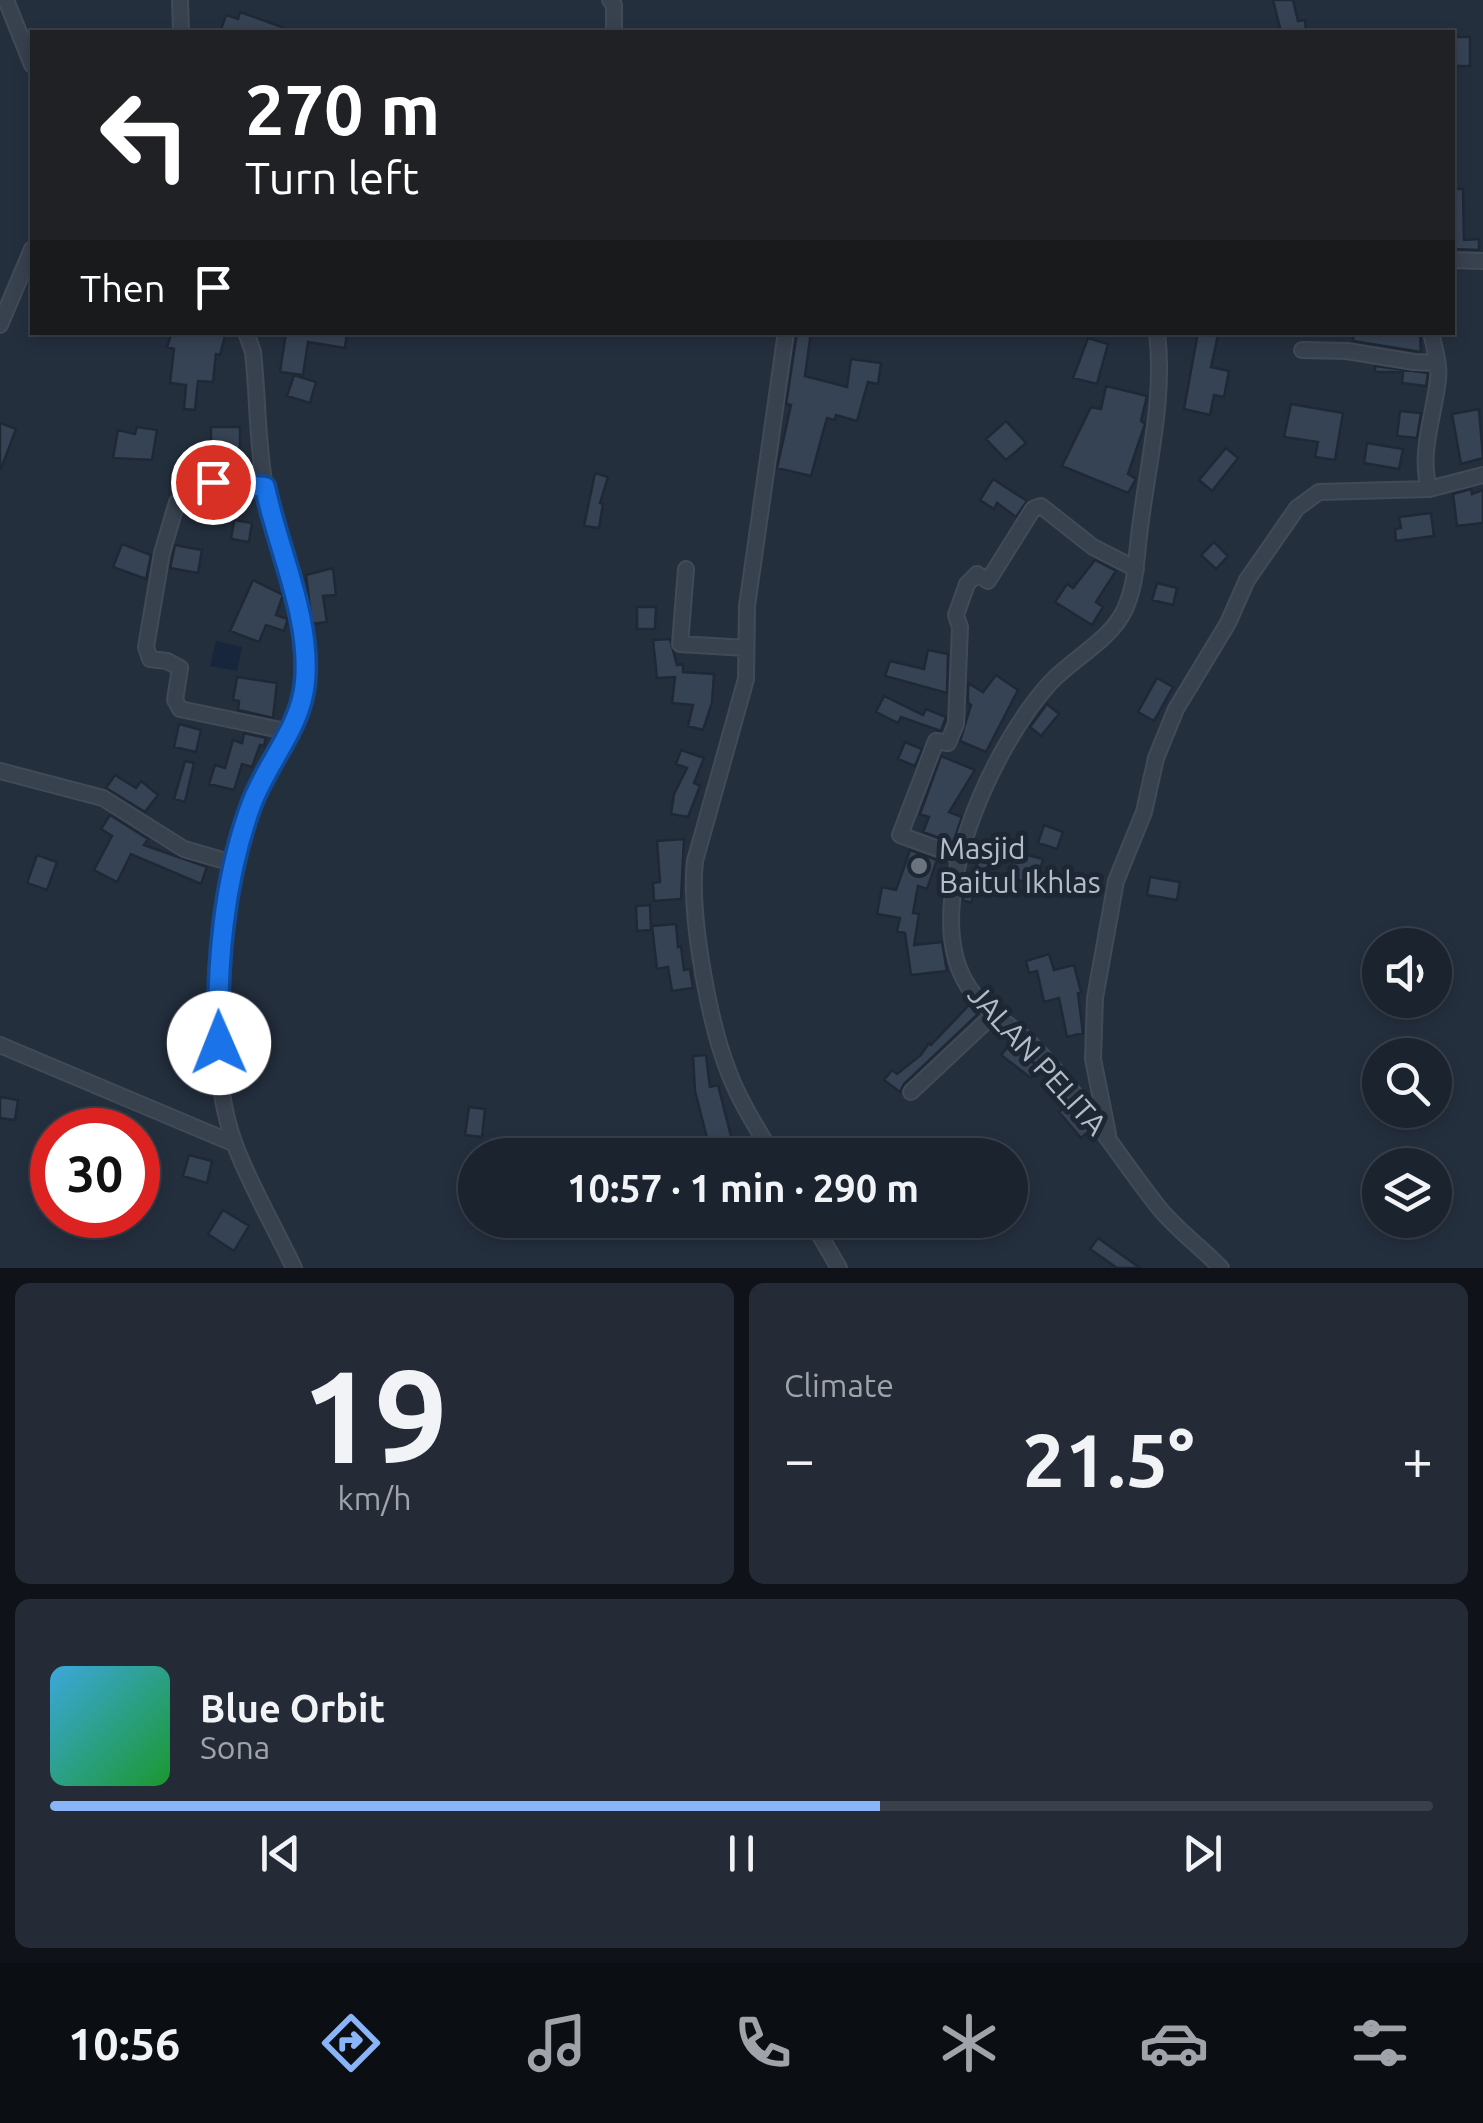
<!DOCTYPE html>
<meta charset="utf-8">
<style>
:root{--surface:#1b232e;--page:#242b36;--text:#f1f3f6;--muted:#a0a4aa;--line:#39404a;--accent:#8ab4f8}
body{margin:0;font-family:Ubuntu,sans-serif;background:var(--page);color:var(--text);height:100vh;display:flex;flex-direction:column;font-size:38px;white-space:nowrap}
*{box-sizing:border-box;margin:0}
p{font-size:32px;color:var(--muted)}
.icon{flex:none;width:55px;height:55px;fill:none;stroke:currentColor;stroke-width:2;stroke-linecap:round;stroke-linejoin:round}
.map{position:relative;height:1268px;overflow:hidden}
.sheet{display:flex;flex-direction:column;gap:15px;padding:15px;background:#0f1319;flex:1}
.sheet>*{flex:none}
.guide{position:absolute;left:30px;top:30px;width:1425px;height:305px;border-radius:0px;box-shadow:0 5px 15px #0003,0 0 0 2px var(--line);background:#202124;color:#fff;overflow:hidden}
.controls{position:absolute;left:1362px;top:928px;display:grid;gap:20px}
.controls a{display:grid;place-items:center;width:90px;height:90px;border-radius:50%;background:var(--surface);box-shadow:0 5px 15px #0003,0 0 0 2px var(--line);font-size:50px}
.speed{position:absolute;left:30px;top:1108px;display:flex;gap:20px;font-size:50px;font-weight:700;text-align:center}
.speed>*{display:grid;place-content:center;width:130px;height:130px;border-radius:50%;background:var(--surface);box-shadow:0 5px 15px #0003,0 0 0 2px var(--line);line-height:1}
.speed .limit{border:15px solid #d22;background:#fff;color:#111}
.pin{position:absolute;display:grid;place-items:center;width:85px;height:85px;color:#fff;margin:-42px;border:5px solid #fff;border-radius:50%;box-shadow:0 2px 10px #0007}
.me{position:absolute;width:110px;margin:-55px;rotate:359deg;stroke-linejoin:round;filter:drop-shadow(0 0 8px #0008)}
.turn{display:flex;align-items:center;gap:35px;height:210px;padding:0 50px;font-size:45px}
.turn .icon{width:130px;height:130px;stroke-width:2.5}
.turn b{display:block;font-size:70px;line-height:85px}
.then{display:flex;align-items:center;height:95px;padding:0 50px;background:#0003;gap:20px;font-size:38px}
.big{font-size:75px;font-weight:700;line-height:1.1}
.sheet .tile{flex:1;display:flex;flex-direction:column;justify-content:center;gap:15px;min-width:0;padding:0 35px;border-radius:15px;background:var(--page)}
.sheet .dial{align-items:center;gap:0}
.dial b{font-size:130px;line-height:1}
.song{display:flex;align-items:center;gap:30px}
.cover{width:120px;height:120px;border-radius:15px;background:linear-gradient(135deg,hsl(200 70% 55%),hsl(130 70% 35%))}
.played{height:10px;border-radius:5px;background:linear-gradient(90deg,var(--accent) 60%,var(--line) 60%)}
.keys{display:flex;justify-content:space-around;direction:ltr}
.heat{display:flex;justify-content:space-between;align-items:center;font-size:55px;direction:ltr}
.sheet .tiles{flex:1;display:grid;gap:15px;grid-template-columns:1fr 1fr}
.tile:last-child{grid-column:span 2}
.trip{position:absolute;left:458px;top:1138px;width:570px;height:100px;border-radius:50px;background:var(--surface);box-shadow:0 5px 15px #0003,0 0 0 2px var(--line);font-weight:700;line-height:100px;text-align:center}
.tabs{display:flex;height:160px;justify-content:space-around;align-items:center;background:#0b0e12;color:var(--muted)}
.tabs .icon{width:70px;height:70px}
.tabs .current{color:var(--accent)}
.tabs b{font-size:45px;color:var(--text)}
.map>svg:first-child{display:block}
.water{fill:#17263c}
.building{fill:#364354;stroke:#1f2835;stroke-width:2.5}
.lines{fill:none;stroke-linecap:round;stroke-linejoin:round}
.street-casing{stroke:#414a57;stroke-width:18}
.street{stroke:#38414e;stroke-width:14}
.route-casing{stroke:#114b97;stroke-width:25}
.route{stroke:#1a73e8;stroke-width:18}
.worship-dot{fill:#6b7280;stroke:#1d2633;stroke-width:4}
.labels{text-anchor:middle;stroke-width:10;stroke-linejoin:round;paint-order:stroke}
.poi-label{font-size:30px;fill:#b4bcc9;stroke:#1d2633;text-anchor:start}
.street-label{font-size:30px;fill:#b4bcc9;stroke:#1d2633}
</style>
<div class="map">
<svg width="1483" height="1268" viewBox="0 0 1483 1268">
<rect width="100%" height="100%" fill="#242f3e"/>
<!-- water -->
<path class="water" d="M216,641L242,647L237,671L210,666Z"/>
<!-- building -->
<path class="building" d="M1273,0H1293L1298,21L1305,20L1306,31L1281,32Z
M240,12L290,30V32H220L226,15L238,19Z
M1452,37H1470V66H1452Z
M1452,189H1463L1464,240L1479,239V250L1452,249Z
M172,332H226L220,355L216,354L213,382L198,381L195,410L184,409L186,385L170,383L174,349L167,347Z
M286,332H347L345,348L308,342L303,375L280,372Z
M797,332H811L805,376L847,387L851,359L881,363L878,384L868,382L857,421L836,415L835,420L827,418L811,476L777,468L791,405L786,404Z
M1198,332L1218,335L1211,367L1229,371L1224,397L1214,395L1210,415L1184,409Z
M1354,332H1420L1421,352L1353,341Z
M1088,338L1108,344L1097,384L1073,378Z
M1375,366L1428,373L1426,386L1402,383L1403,372H1375Z
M294,375L316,382L310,403L287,396Z
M1106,386L1147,396L1141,421L1145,424L1128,474L1136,479L1128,493L1062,466L1091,407L1101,409Z
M1291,404L1343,413L1335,460L1315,457L1318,442L1284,437Z
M1479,409L1483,458L1461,464L1452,414Z
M1400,411L1421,413L1417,438L1397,436Z
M1006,421L1026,443L1006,460L986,439Z
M0,423L16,429L1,469H0Z
M137,427L157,430L152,460L113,458L118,430L135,434Z
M211,427H240V448H222L223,471H212L204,478H180V456L211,455Z
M1367,443L1403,449L1399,469L1364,463Z
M1226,448L1238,458L1212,491L1199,480Z
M595,473L608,477L600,503L603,504L599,528L584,526Z
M993,479L1027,501L1016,517L997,503L994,509L980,500Z
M1471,489L1472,494L1483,490V523L1457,526L1453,494Z
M1431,513L1434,536L1396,541L1395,529L1401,528L1399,517Z
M234,520L252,523L249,542L231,539Z
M1214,542L1228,556L1216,569L1201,555Z
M122,544L151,555L146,579L113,567Z
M175,545L202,550L198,573L170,568Z
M1095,560L1116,571L1096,602L1103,607L1092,625L1055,602L1067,584L1073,588Z
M333,568L336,595L323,596L327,622L312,624L306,575Z
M253,580L283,595L276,615L288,619L284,631L266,625L259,642L230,631Z
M1157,583L1177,588L1173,605L1152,600Z
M637,607H656L655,629H637Z
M670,639L677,665L683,664V672L714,674L712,703L703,730L688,726L693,705L672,703L675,677L657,678L653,640Z
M928,650L948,654L947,693L885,676L890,661L924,669Z
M996,675L1018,690L986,752L960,741L971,705L968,703V683L983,692Z
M237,677L277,683L273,718L238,710L239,701L233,700Z
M1157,678L1173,687L1154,721L1138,712Z
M884,696L923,715L926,709L946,717L941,731L901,717L898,723L876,712Z
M1047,704L1059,714L1041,736L1030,727Z
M179,724L201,730L196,752L174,747Z
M244,733L266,738L264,746L260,745L252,767L242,764L234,790L209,784L215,765L225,768L233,740L242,743Z
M905,742L922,749L915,766L898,759Z
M681,750L704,758L694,783L700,786L688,817L671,814L674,794L687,768L676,764Z
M941,756L975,770L949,812L962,817L953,843L923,832L929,817L920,814Z
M185,761L194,763L185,802L174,799Z
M115,775L136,788L141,781L158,795L145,812L106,788Z
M110,815L148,839L144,845L207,867L201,884L131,854L117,882L94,870L112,836L101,829Z
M1044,825L1063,832L1057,849L1038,843Z
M684,839L681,899L654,901L653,883L660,882L657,841Z
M910,850L937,860L927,889L918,886L913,913L919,914L914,945L942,942L947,971L911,975L905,933L897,931L900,918L877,914L882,887L896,890Z
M1015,852L1043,859L1036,885L1008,877Z
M37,855L57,862L47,890L27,883Z
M982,856L991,862L979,880L971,903L963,900L965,887Z
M1150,877L1180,882L1177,900L1147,895Z
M650,905L651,930L637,931L636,906Z
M676,924L678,947L681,946L684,970L690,969L693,988L672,991L668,967L657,969L652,926Z
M1049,954L1054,970L1074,965L1081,992L1078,993L1083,1033L1067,1037L1059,998L1044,1002L1037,971L1029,973L1026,961Z
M969,1005L978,1014L904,1084L900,1092L884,1080L892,1070L897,1074L921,1055L929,1043L931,1045Z
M1011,1043L1039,1068L1031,1078L1001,1055Z
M706,1055L710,1087L718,1085L731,1136L708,1142L695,1091L693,1056Z
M0,1097L18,1100L15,1120L0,1118Z
M1069,1104L1089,1131L1081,1138L1059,1112Z
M469,1107L485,1109L482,1137L465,1135Z
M189,1155L212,1161L207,1183L183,1176Z
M223,1210L249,1226L234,1251L208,1234Z
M1098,1238L1140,1268H1117L1090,1249Z"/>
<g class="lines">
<!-- street casing -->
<g class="street-casing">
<path id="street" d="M6,0L32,65
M180,0L181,32
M610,0L614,5V32
M1452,260L1483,261
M0,325L32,249
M246,332L253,352C258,397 257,443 265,487C276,551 309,613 306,679C303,728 264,764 249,810C219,899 202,1056 235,1145C251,1187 275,1228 294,1268
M1157,332C1165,399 1148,462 1140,528C1136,556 1137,582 1125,609C1111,640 1073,658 1050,683C994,744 920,901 965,981C980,1009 1008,1022 1030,1043C1076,1088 1116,1153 1156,1204C1174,1228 1200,1246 1221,1268
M1302,350L1347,351L1414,362L1437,363
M265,487L216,481L212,485L210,500L182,499L177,502L162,553L146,647L150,659L167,661L180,668L175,700L180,709L290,732
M1429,489C1419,451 1434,417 1438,379C1440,365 1434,347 1431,332
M686,569L680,644L746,648
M0,771L103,798L184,849L236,864
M960,857L900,835L936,741L948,743L956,724L960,627L956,615L967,584L977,574L988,581L1033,509L1041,506L1093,547L1136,569
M0,1045L235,1144
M911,1092L993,1015
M1108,1134L1093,1059L1095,998L1116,881L1144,812L1156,758L1176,709L1228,623L1247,580L1297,508L1319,492L1429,489L1483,475
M773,1155C757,1128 740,1102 729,1073C709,1023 689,914 695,861L746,679L747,606L786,332
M811,1220L839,1268"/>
</g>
<!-- street -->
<use href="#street" class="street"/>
</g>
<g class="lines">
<!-- route casing -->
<g class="route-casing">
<path id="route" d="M213,482L265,487C278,550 311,617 305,682C301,729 265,764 250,808C224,881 216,966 219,1043"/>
</g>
<!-- route -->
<use href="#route" class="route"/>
</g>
<!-- markers -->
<circle class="worship-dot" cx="919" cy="866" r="10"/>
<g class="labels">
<!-- poi labels -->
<g class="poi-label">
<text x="939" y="859">Masjid<tspan x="939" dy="34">Baitul Ikhlas</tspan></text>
</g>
<!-- street labels -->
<g class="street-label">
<text transform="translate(1037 1060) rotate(48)" y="10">JALAN PELITA</text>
</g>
</g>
</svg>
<div class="controls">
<a><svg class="icon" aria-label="sound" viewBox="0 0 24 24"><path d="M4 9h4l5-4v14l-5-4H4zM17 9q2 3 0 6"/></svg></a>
<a><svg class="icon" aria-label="search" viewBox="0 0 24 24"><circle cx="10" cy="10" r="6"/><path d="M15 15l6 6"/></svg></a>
<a><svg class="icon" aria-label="layers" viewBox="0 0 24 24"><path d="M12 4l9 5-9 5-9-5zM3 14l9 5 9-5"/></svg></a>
</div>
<div class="speed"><div class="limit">30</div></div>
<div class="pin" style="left:213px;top:482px;background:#d93025"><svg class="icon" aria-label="arrive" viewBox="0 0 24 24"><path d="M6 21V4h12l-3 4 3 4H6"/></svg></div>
<svg class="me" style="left:219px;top:1043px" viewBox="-20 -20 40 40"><circle r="19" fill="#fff"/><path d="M0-13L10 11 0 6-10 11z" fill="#1a73e8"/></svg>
<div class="trip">10:57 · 1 min · 290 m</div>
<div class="guide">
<div class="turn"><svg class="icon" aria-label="left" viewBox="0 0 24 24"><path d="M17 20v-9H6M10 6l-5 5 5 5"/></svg><div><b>270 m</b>Turn left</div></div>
<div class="then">Then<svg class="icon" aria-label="arrive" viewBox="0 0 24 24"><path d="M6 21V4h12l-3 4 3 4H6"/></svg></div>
</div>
</div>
<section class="sheet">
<div class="tiles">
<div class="tile dial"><b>19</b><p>km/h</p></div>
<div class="tile"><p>Climate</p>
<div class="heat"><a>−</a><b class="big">21.5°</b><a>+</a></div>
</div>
<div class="tile">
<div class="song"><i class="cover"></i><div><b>Blue Orbit</b><p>Sona</p></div></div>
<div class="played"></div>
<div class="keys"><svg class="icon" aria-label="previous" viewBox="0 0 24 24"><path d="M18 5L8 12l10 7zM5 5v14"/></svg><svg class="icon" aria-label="pause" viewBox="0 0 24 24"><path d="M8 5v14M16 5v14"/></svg><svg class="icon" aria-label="next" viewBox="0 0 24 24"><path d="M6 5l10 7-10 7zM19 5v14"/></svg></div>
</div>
</div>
</section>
<nav class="tabs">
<b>10:56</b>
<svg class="icon current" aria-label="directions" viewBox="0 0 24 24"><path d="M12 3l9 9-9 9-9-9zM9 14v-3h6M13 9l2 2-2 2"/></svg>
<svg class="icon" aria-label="music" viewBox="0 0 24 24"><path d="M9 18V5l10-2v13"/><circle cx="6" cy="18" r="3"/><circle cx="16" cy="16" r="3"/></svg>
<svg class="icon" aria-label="phone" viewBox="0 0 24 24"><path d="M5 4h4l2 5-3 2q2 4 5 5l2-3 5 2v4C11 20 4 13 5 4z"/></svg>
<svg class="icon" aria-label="climate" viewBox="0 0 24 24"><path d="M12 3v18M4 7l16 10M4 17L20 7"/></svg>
<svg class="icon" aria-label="car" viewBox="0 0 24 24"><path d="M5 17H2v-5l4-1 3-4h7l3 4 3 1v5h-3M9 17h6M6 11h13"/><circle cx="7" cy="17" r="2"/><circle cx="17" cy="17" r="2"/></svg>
<svg class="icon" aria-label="filters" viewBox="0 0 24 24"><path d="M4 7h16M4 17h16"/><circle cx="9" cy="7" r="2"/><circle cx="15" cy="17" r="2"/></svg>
</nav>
